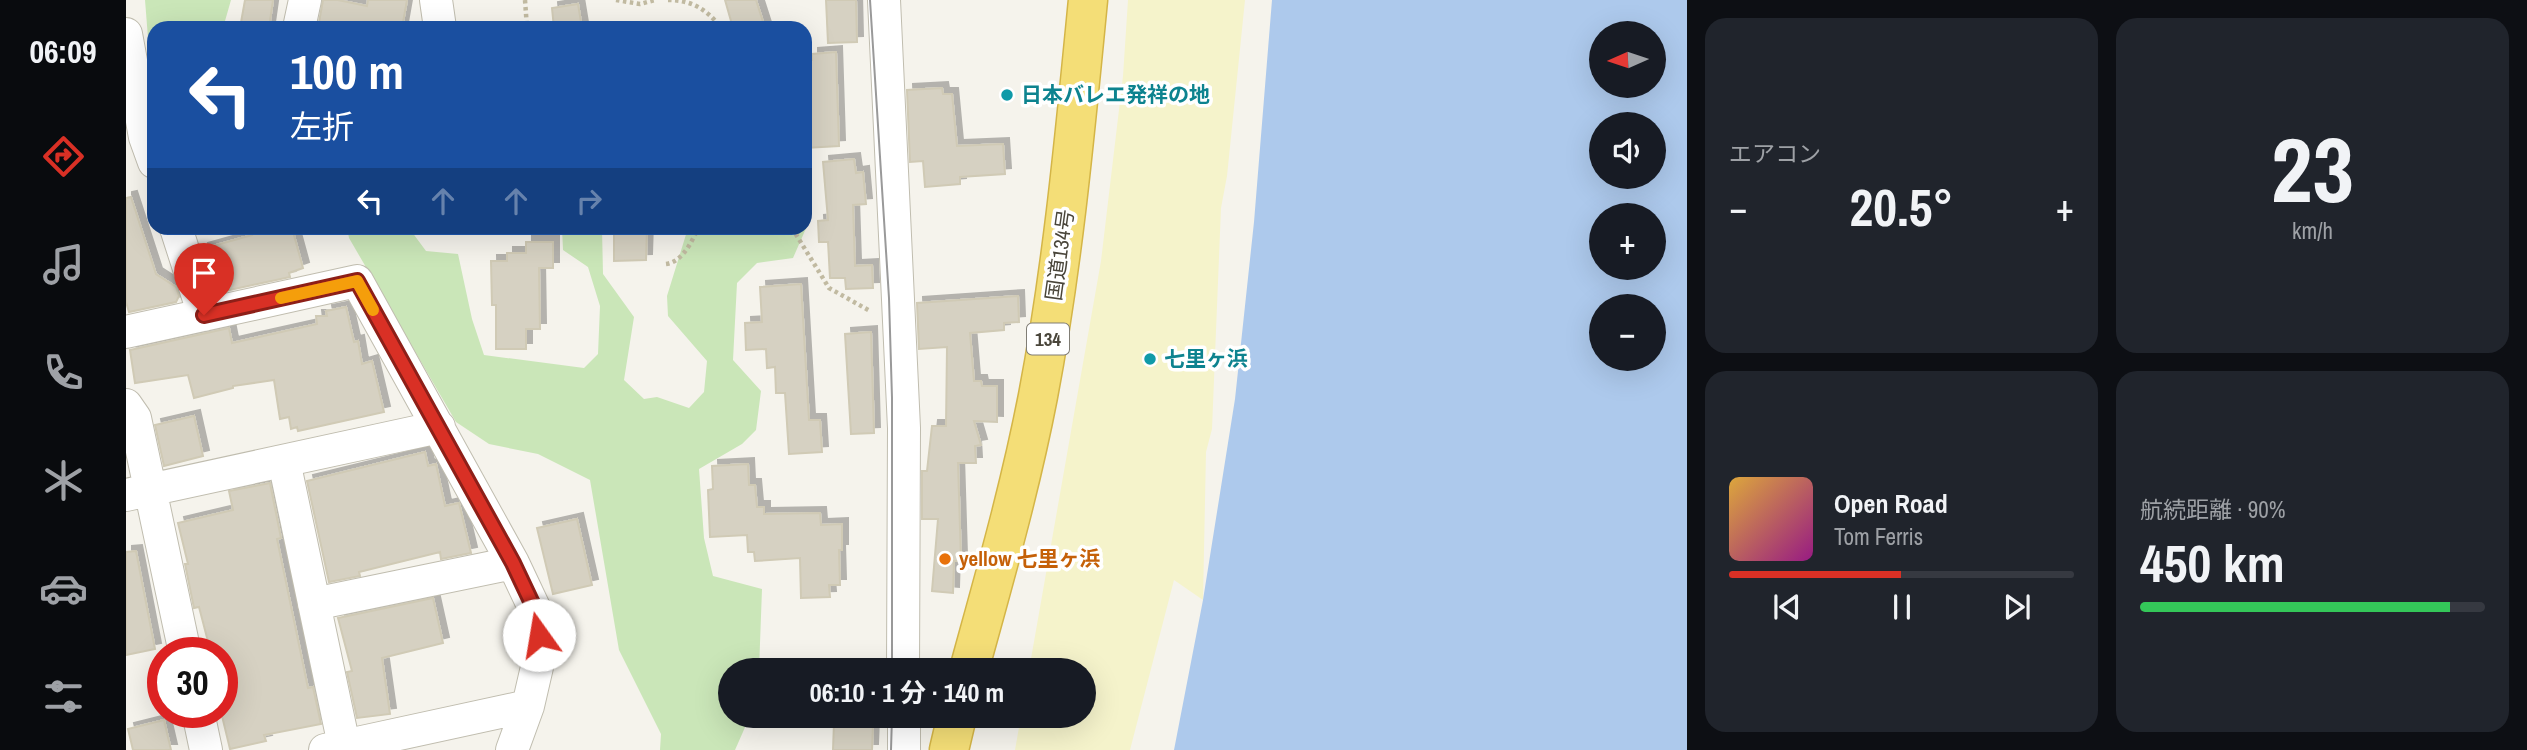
<!DOCTYPE html>
<html lang="ja">
<meta charset="utf-8">
<style>
:root{--surface:#171b24;--page:#20242c;--text:#f1f3f6;--muted:#9ea1a6;--line:#363941;--accent:#d93025}
body{margin:0;font-family:"Archivo Narrow","Noto Sans JP",sans-serif;background:var(--page);color:var(--text);height:100vh;display:flex;flex-direction:column;font-size:26px;white-space:nowrap}
*{box-sizing:border-box;margin:0}
p{font-size:23px;color:var(--muted)}
.icon{flex:none;width:38px;height:38px;fill:none;stroke:currentColor;stroke-width:2;stroke-linecap:round;stroke-linejoin:round}
.map{position:relative;flex:1;overflow:hidden}
.drawer{display:flex;flex-direction:column;gap:18px;padding:18px;background:#0d0f14;width:840px}
.drawer>*{flex:none}
.guide{position:absolute;left:21px;top:21px;width:665px;height:214px;border-radius:21px;box-shadow:0 7px 28px #0002;background:#1a4fa0;color:#fff;overflow:hidden}
.needle{width:46px;rotate:267deg}
.buttons{position:absolute;left:1463px;top:21px;display:grid;gap:14px}
.buttons a{display:grid;place-items:center;width:77px;height:77px;border-radius:50%;background:var(--surface);box-shadow:0 7px 28px #0002;font-size:35px}
.speed{position:absolute;left:21px;top:637px;display:flex;gap:14px;font-size:35px;font-weight:700;text-align:center}
.speed>*{display:grid;place-content:center;width:91px;height:91px;border-radius:50%;background:var(--surface);box-shadow:0 7px 28px #0002;line-height:1}
.speed .limit{border:10px solid #d22;background:#fff;color:#111}
.pin{position:absolute;display:grid;place-items:center;width:60px;height:60px;color:#fff;margin:-72px -30px;border-radius:50% 50% 50% 0;rotate:-45deg;box-shadow:0 0 7px #0007}
.pin .icon{rotate:45deg}
.me{position:absolute;width:77px;margin:-38px;rotate:347deg;stroke-linejoin:round;filter:drop-shadow(0 0 5px #0008)}
.turn{display:flex;align-items:center;gap:24px;height:147px;padding:0 28px;font-size:32px}
.turn .icon{width:91px;height:91px;stroke-width:2.5}
.turn b{display:block;font-size:49px;line-height:60px}
.lanes{display:flex;align-items:center;height:66px;padding:0 28px;background:#0003;justify-content:center;gap:35px;direction:ltr}
.lanes .off{opacity:.35}
.big{font-size:52px;font-weight:700;line-height:1.1}
.drawer .tile{flex:1;display:flex;flex-direction:column;justify-content:center;gap:10px;min-width:0;padding:0 24px;border-radius:21px;background:var(--page)}
.drawer .dial{align-items:center;gap:0}
.dial b{font-size:91px;line-height:1}
.song{display:flex;align-items:center;gap:21px}
.cover{width:84px;height:84px;border-radius:10px;background:linear-gradient(135deg,hsl(40 70% 55%),hsl(310 70% 35%))}
.played{height:7px;border-radius:4px;background:linear-gradient(90deg,var(--accent) 50%,var(--line) 50%)}
.keys{display:flex;justify-content:space-around;direction:ltr}
.heat{display:flex;justify-content:space-between;align-items:center;font-size:38px;direction:ltr}
.charge{height:10px;border-radius:5px;background:linear-gradient(90deg,#34c759 90%,var(--line) 0)}
.drawer .tiles{flex:1;display:grid;gap:18px;grid-template-columns:repeat(2,1fr)}
.trip{position:absolute;left:592px;top:658px;width:378px;height:70px;border-radius:35px;background:var(--surface);box-shadow:0 7px 28px #0002;font-weight:700;line-height:70px;text-align:center}
main{display:flex;flex:1;min-height:0}
.dock{display:flex;flex-direction:column;width:126px;justify-content:space-around;align-items:center;background:#090b0e;color:var(--muted)}
.dock .icon{width:49px;height:49px}
.dock .on{color:var(--accent)}
.dock b{font-size:32px;color:var(--text)}
.map>svg:first-child{display:block}
.green{fill:#cae6b8}
.sand{fill:#f5f3cb}
.water{fill:#adc9ec;fill-rule:evenodd}
.building{fill:#d6d1c2;stroke:#d0cab5;stroke-width:2;filter:url(#shadow)}
.lines{fill:none;stroke-linecap:round;stroke-linejoin:round}
.minor-casing{stroke:#c0bdaf;stroke-width:34}
.highway-casing{stroke:#d4b547;stroke-width:41}
.path{stroke:#c1baa1;stroke-width:4.5;stroke-dasharray:3.5 3.5;stroke-linecap:butt}
.minor{stroke:#fff;stroke-width:32}
.highway{stroke:#f4de77;stroke-width:38}
.tram{stroke:#999;stroke-width:2}
.route-casing{stroke:#8d1f18;stroke-width:18}
.route{stroke:#d93025;stroke-width:12}
.slow{stroke:#f59e0b;stroke-width:12}
.culture-dot{fill:#0f9aa8;stroke:#fff;stroke-width:2.5}
.food-dot{fill:#e8710a;stroke:#fff;stroke-width:2.5}
.labels{text-anchor:middle;stroke-width:7;stroke-linejoin:round;paint-order:stroke}
.shield{fill:#fff;stroke:#807d75;stroke-width:2}
.shield-label{font-size:19px;font-weight:bold;fill:#49453a}
.culture-label{font-size:21px;font-weight:bold;fill:#0d838f;stroke:#fff;text-anchor:start}
.street-label{font-size:21px;fill:#49453a;stroke:#fff}
.food-label{font-size:21px;font-weight:bold;fill:#c56008;stroke:#fff;text-anchor:start}
</style>
<main>
<nav class="dock">
<b>06:09</b>
<svg class="icon on" aria-label="directions" viewBox="0 0 24 24"><path d="M12 3l9 9-9 9-9-9zM9 14v-3h6M13 9l2 2-2 2"/></svg>
<svg class="icon" aria-label="music" viewBox="0 0 24 24"><path d="M9 18V5l10-2v13"/><circle cx="6" cy="18" r="3"/><circle cx="16" cy="16" r="3"/></svg>
<svg class="icon" aria-label="phone" viewBox="0 0 24 24"><path d="M5 4h4l2 5-3 2q2 4 5 5l2-3 5 2v4C11 20 4 13 5 4z"/></svg>
<svg class="icon" aria-label="climate" viewBox="0 0 24 24"><path d="M12 3v18M4 7l16 10M4 17L20 7"/></svg>
<svg class="icon" aria-label="car" viewBox="0 0 24 24"><path d="M5 17H2v-5l4-1 3-4h7l3 4 3 1v5h-3M9 17h6M6 11h13"/><circle cx="7" cy="17" r="2"/><circle cx="17" cy="17" r="2"/></svg>
<svg class="icon" aria-label="filters" viewBox="0 0 24 24"><path d="M4 7h16M4 17h16"/><circle cx="9" cy="7" r="2"/><circle cx="15" cy="17" r="2"/></svg>
</nav>
<div class="map">
<svg width="1561" height="750" viewBox="0 0 1561 750">
<defs>
<filter id="shadow"><feDropShadow dx="6" dy="-6" stdDeviation="0" flood-color="#0004"/></filter>
</defs>
<rect width="100%" height="100%" fill="#f5f3ec"/>
<!-- green -->
<path class="green" d="M19,0H105L97,28H28V58L22,38Z
M679,197L681,226L667,258L631,263L611,283L607,360L635,391L630,430L616,444L573,469L578,538L587,576L636,589L633,670H604V716H624L609,750H534L535,734L493,650L464,480L412,454L363,444L330,422L223,238L221,228H283L300,251L332,254L346,319L358,355L458,368L472,354L474,306L462,267L437,250L436,228H476L477,274L508,317L498,380L518,399L531,397L563,408L578,392L581,361L542,316L541,296L562,228H679Z"/>
<!-- sand -->
<path class="sand" d="M1002,0H1119L1101,176L1095,208L1086,429L1080,452L1077,600L1048,580L1004,750H889L895,716H957V670H903L975,261L997,76Z"/>
<!-- water -->
<path class="water" d="M1146,0H1561V750H1048L1077,600L1109,399L1128,222ZM1475,33H1528V86H1475ZM1475,124H1528V177H1475ZM1475,215H1528V268H1475ZM1475,306H1528V359H1475Z"/>
<!-- building -->
<path class="building" d="M119,0H147L143,28H114Z
M197,0H212L241,6L242,0H281L276,28H192Z
M599,0H630L639,28H607Z
M700,0H730L731,42L702,43Z
M452,4L456,28H428L426,8Z
M710,52L713,146L679,148V60H686V54Z
M816,88L817,94H826L831,146L877,144L879,174L834,177V184L799,187L797,161L784,162L781,90Z
M728,159L730,173L737,172L740,204L727,205L729,266L746,265L747,288L720,289L719,278H704L702,242H693L692,221L702,220L697,162Z
M5,197L30,274L50,287L53,296L50,302L3,312L0,302V198Z
M124,228H166L177,268L163,273L164,277L90,293L76,249L126,235Z
M488,228H521L520,260L488,261Z
M400,242H427V268H413L414,329H400V349H370V305H366L365,261H381V253H400Z
M675,284L683,420H694L696,452L663,454L659,393H650L649,367L641,368L640,349L620,350L619,323L636,322L634,287Z
M892,296L893,322L878,323V330L844,333L848,381H855L856,386H871V422L848,421L855,445L849,446L850,463H832L835,561H828L827,593L806,591L812,519H796V471H801L806,426H820L821,347L793,349L791,303Z
M220,307L228,342L232,341L236,364L246,361L258,412L172,431L171,427L165,429L163,417L154,419L148,380L107,386V388L68,398L62,375L9,383L4,350L103,328L106,343L191,324L190,316H201L200,311Z
M745,332L748,433L725,434L719,334Z
M68,416L77,456L38,466L29,425Z
M299,452L302,466L310,464L319,506L333,503L345,553L315,559L314,552L233,572L234,576L203,582L181,481Z
M622,464L623,485H629L631,507H638V514L694,513L695,525L716,524V550H713L714,585H703L704,597L675,598L674,558L629,561L628,552H622L621,535L584,537L582,490L587,489L586,466Z
M144,483L155,538L151,539L182,688L187,687L195,724L138,735L140,741L104,749L96,716V653H85L73,607L68,608L59,564H62L52,523L107,510L103,491Z
M451,519L466,585L427,594L411,528Z
M10,551L29,649L0,655V552Z
M307,598L317,643L256,658L264,714L231,718L221,672L226,671L212,618Z
M38,720L45,750H7L2,729Z
M708,722L747,724L746,750H707Z"/>
<g class="lines">
<!-- minor casing -->
<g class="minor-casing">
<path id="minor" d="M310,0L314,28
M758,0L778,428L777,670
M173,28L179,0
M0,34L19,137L28,162
M50,228L78,315
M0,332L231,281L387,563L412,616L414,654L402,706L386,750
M0,405L9,418L59,653
M158,461L219,750
M0,495L313,427
M188,604L387,563
M72,712L80,750
M199,750L402,706
M778,750V716"/>
</g>
<!-- highway casing -->
<g class="highway-casing">
<path id="highway" d="M843,670C868,579 894,489 912,396C937,265 949,133 962,0
M823,750L831,716"/>
</g>
<!-- path -->
<path class="path" d="M399,0L401,28
M490,0L514,4L529,0
M542,0C565,0 581,9 595,28
M602,228L609,231V228
M666,228L703,288L744,311
M540,264C556,262 566,242 572,228"/>
<!-- minor -->
<use href="#minor" class="minor"/>
<!-- highway -->
<use href="#highway" class="highway"/>
<!-- tram -->
<path class="tram" d="M744,0L763,298L766,398V670
M765,750L766,716"/>
</g>
<g class="lines">
<!-- route casing -->
<g class="route-casing">
<path id="route" d="M78,315L231,281L387,563L412,616L413,635"/>
</g>
<!-- route -->
<use href="#route" class="route"/>
<!-- slow -->
<path class="slow" d="M155,298L231,281L247,310"/>
</g>
<!-- markers -->
<g class="culture-dot">
<circle cx="881" cy="95" r="7"/>
<circle cx="1024" cy="359" r="7"/>
</g>
<circle class="food-dot" cx="819" cy="559" r="7"/>
<g class="labels">
<!-- shield labels -->
<rect class="shield" x="901" y="323.5" width="42" height="31" rx="5"/>
<g class="shield-label">
<text x="922" y="346">134</text>
</g>
<!-- culture labels -->
<g class="culture-label">
<text x="895" y="102">日本バレエ発祥の地</text>
<text x="1038" y="366">七里ヶ浜</text>
</g>
<!-- street labels -->
<g class="street-label">
<text transform="translate(934 255) rotate(-82)" y="7">国道134号</text>
</g>
<!-- food labels -->
<g class="food-label">
<text x="833" y="566">yellow 七里ヶ浜</text>
</g>
</g>
</svg>
<div class="buttons">
<a><svg class="needle" viewBox="-14 -14 28 28"><path d="M0-13l5 13h-10z" fill="#e53935"/><path d="M0 13l5-13h-10z" fill="#9ea1a6"/></svg></a>
<a><svg class="icon" aria-label="sound" viewBox="0 0 24 24"><path d="M4 9h4l5-4v14l-5-4H4zM17 9q2 3 0 6"/></svg></a>
<a>+</a>
<a>−</a>
</div>
<div class="speed"><div class="limit">30</div></div>
<div class="pin" style="left:78px;top:315px;background:#d93025"><svg class="icon" aria-label="arrive" viewBox="0 0 24 24"><path d="M6 21V4h12l-3 4 3 4H6"/></svg></div>
<svg class="me" style="left:413px;top:635px" viewBox="-20 -20 40 40"><circle r="19" fill="#fff"/><path d="M0-13L10 11 0 6-10 11z" fill="#d93025"/></svg>
<div class="trip">06:10 · 1 分 · 140 m</div>
<div class="guide">
<div class="turn"><svg class="icon" aria-label="left" viewBox="0 0 24 24"><path d="M17 20v-9H6M10 6l-5 5 5 5"/></svg><div><b>100 m</b>左折</div></div>
<div class="lanes"><svg class="icon" aria-label="left" viewBox="0 0 24 24"><path d="M17 20v-9H6M10 6l-5 5 5 5"/></svg><svg class="icon off" aria-label="ahead" viewBox="0 0 24 24"><path d="M12 20V5M6 11l6-6 6 6"/></svg><svg class="icon off" aria-label="ahead" viewBox="0 0 24 24"><path d="M12 20V5M6 11l6-6 6 6"/></svg><svg class="icon off" aria-label="right" viewBox="0 0 24 24"><path d="M7 20v-9h11M14 6l5 5-5 5"/></svg></div>
</div>
</div>
<section class="drawer">
<div class="tiles">
<div class="tile"><p>エアコン</p>
<div class="heat"><a>−</a><b class="big">20.5°</b><a>+</a></div>
</div>
<div class="tile dial"><b>23</b><p>km/h</p></div>
<div class="tile">
<div class="song"><i class="cover"></i><div><b>Open Road</b><p>Tom Ferris</p></div></div>
<div class="played"></div>
<div class="keys"><svg class="icon" aria-label="previous" viewBox="0 0 24 24"><path d="M18 5L8 12l10 7zM5 5v14"/></svg><svg class="icon" aria-label="pause" viewBox="0 0 24 24"><path d="M8 5v14M16 5v14"/></svg><svg class="icon" aria-label="next" viewBox="0 0 24 24"><path d="M6 5l10 7-10 7zM19 5v14"/></svg></div>
</div>
<div class="tile"><p>航続距離 · 90%</p><b class="big">450 km</b><div class="charge"></div></div>
</div>
</section>
</main>
